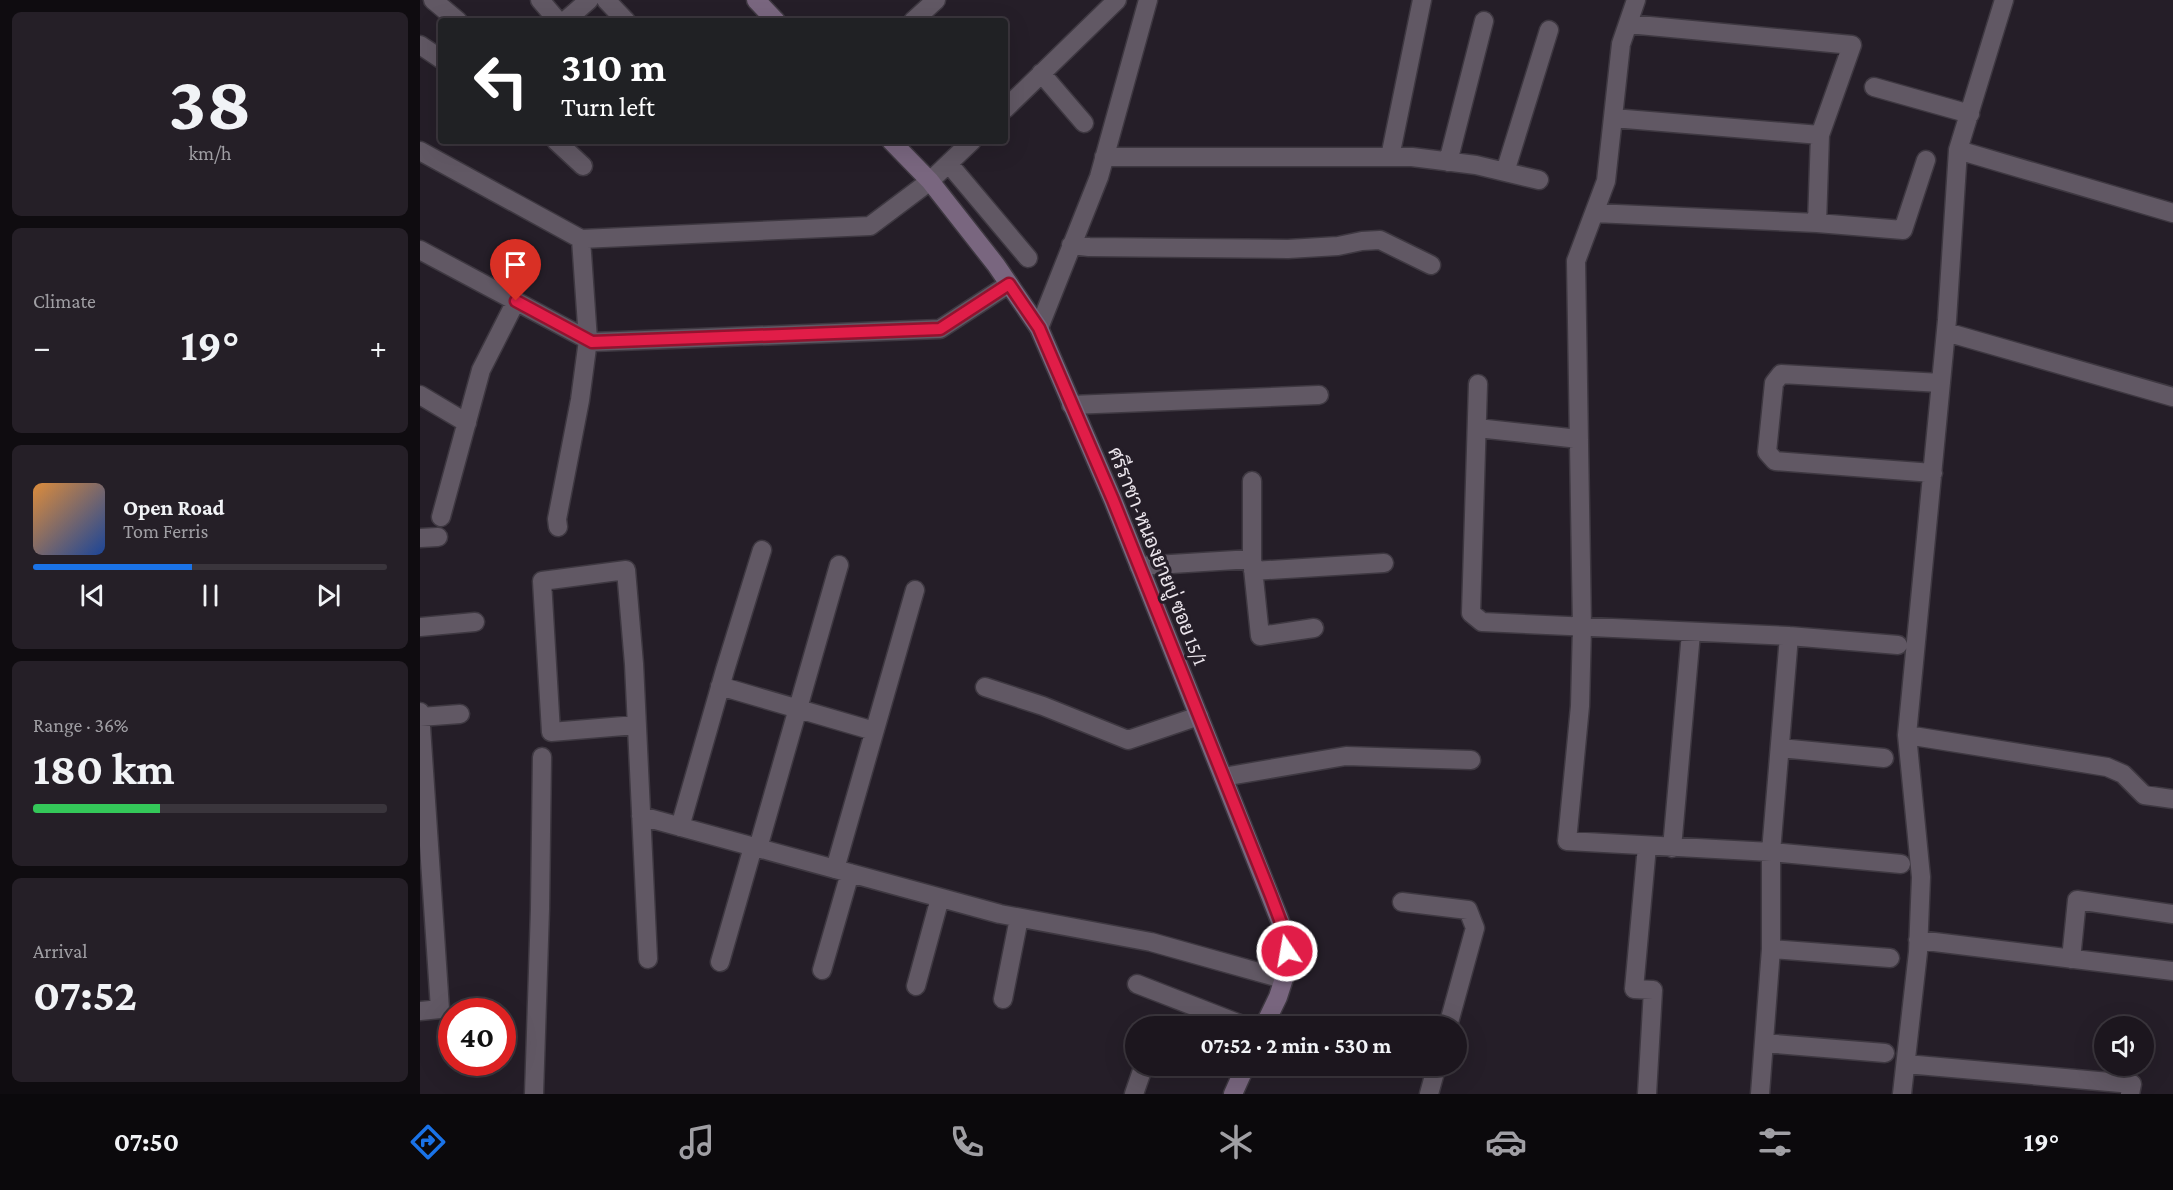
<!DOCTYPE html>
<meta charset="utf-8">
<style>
:root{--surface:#1c161e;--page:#251f27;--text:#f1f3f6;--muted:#a09fa4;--line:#3a353c;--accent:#1a73e8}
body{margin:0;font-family:"Crimson Pro",Sarabun,serif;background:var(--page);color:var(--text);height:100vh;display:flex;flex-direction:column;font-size:22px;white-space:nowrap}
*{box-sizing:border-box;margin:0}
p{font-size:20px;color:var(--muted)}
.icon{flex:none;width:33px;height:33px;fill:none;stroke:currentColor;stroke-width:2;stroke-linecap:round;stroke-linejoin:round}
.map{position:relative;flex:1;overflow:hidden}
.drawer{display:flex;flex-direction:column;gap:12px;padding:12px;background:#0f0c10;width:420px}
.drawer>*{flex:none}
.top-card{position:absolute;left:18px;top:18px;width:570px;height:126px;border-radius:6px;box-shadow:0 6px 24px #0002,0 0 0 2px var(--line);background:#202124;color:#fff;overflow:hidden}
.buttons{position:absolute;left:1674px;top:1016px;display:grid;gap:12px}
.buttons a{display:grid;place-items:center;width:60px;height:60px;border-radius:50%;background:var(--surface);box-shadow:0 6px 24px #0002,0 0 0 2px var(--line);font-size:30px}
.speed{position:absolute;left:18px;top:998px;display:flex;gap:12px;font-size:30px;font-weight:700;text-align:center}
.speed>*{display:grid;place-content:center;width:78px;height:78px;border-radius:50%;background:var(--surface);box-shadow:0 6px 24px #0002,0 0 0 2px var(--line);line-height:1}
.speed .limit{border:9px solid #d22;background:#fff;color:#111}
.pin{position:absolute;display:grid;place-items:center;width:51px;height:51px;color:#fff;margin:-62px -26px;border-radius:50% 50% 50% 0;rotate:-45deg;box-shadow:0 0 6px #0007}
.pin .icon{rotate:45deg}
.me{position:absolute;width:66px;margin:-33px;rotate:348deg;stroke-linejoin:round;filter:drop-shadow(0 0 4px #0008)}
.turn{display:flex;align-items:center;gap:21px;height:126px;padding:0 24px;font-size:27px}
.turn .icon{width:78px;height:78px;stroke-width:2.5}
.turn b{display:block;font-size:42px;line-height:51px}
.big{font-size:45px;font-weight:700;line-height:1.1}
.drawer .tile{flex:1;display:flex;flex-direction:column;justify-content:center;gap:9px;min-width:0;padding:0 21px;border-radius:9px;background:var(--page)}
.drawer .dial{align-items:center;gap:0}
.dial b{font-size:78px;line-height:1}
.song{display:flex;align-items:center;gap:18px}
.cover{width:72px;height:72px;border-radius:9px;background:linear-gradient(135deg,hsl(30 70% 55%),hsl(220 70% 35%))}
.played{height:6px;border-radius:3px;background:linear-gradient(90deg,var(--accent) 45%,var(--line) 45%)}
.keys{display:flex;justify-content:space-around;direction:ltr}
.heat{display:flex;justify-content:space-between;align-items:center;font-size:33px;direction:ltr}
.charge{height:9px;border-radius:4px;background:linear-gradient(90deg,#34c759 36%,var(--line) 0)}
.trip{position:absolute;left:705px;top:1016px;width:342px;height:60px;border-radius:30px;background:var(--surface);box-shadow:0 6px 24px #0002,0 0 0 2px var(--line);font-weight:700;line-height:60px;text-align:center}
.tabs{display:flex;height:96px;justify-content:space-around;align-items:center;background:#0b090c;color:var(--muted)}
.tabs .icon{width:42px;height:42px}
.tabs .on{color:var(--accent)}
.tabs b{font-size:27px;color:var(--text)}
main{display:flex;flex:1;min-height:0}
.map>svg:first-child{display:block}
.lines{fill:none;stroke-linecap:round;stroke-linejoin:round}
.street-casing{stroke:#3e3841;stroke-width:21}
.secondary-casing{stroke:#3e3841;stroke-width:21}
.street{stroke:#615864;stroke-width:18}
.secondary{stroke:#79667f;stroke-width:18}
.route-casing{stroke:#92132f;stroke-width:15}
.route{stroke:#e11d48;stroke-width:10}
.labels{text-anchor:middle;stroke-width:6;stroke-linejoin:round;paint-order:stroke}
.street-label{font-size:20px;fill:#eae4eb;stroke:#251e28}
</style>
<main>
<section class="drawer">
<div class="tile dial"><b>38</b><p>km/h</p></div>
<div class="tile"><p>Climate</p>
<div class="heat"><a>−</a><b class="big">19°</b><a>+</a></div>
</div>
<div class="tile">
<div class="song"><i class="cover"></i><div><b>Open Road</b><p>Tom Ferris</p></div></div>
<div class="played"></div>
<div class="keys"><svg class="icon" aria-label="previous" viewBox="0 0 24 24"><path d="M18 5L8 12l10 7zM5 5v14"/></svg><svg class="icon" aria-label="pause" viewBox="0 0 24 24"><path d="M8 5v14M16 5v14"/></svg><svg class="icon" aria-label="next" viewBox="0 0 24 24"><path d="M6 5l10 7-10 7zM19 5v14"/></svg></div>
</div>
<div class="tile"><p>Range · 36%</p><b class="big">180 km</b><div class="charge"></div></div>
<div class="tile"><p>Arrival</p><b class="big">07:52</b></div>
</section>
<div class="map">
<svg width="1753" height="1094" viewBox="0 0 1753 1094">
<rect width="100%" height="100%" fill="#251e28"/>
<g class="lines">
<!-- street casing -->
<g class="street-casing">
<path id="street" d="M13,0L38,21
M120,0L138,21
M186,0L206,21
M1216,0L1201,44L1186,181L1156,261L1162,627L1160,706L1147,841L1351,852L1481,864
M145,21L169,0
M493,21L516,0
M1208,24L1432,45L1400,135L1397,223
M0,45L21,59
M621,73L664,123
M1454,87L1550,114
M585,109L697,0
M1193,118L1400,135
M136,141L163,166
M1538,150L1753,213
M0,151L161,239L450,226L510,181L552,141
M684,157H992L1056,165L1119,180
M970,157L1002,0
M1028,162L1064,21
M529,164L608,258
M1085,172L1129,30
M1174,213L1397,223L1483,230L1506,160
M651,245L669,247L868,249L918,246L942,241L960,240L1011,265
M0,250L172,342L520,329L589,284
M619,328L679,177L728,0
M1526,332L1753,397
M1058,384L1051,613L1062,622L1369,636L1478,645
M0,395L47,423
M651,405L899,395
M1057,428L1159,439
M1513,473L1355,461L1347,452L1354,383L1361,374L1521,383
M832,481V559L840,636L894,628
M21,517L61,370L96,301
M138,527L137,519L160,400L168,340L161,239
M0,538L18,537
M719,566L832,559
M833,571L964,563
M0,627L55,622
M300,686L454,731
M565,687L623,706L708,740L779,716
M0,712L20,1009L0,1011
M0,717L40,714
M216,725L131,732L122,581L206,570L214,664L228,959
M1487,735L1687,767L1703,774L1724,795L1753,799
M1360,748L1464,758
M803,777L926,756L1051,760
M221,816L580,914L731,942L863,979
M260,827L305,670L342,550
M1227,846L1214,989L1233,990L1227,1094
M338,848L419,565
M1252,848L1271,633
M415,869L495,590
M982,902L1048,910L1055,928L1028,1026
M1498,940L1753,971
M1351,949L1470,958
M1651,959L1657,900L1753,914
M300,962L333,847
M402,970L430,873
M717,984L825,1026
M496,986L520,898
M583,999L599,918
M1344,1043L1465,1053
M1486,1064L1712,1084L1710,1094
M114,1094L120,909L122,757
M714,1094L724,1065
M1009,1094L1017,1065
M1340,1094L1351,949V852L1369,636
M1482,1094L1498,952L1501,877L1487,735L1527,320L1538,150L1584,0"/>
</g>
<!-- secondary casing -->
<g class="secondary-casing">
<path id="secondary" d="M336,0L356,21
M471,141L510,181L576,265L619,328L693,500L866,936L868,966L858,997L844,1026
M813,1094L826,1065"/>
</g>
<!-- street -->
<use href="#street" class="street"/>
<!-- secondary -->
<use href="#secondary" class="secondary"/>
</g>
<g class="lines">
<!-- route casing -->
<g class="route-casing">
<path id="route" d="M96,301L172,342L520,329L589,284L619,328L693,500L851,896L866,936L867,951"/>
</g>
<!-- route -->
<use href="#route" class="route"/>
</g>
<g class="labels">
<!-- street labels -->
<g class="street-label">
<text transform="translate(738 556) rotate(68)" y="7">ศรีราชา-หนองยายบู่ ซอย 15/1</text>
</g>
</g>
</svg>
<div class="buttons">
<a><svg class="icon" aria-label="sound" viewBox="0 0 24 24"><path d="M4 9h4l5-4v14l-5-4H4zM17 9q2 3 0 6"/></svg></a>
</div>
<div class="speed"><div class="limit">40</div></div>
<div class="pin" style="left:96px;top:301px;background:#d93025"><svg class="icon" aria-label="arrive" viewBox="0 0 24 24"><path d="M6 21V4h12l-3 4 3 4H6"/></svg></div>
<svg class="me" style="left:867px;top:951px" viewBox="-20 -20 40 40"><circle r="17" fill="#e11d48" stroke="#fff" stroke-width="3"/><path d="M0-11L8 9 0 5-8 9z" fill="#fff"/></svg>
<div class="trip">07:52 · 2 min · 530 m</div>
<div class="top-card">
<div class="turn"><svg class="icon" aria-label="left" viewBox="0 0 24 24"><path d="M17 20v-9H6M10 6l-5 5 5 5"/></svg><div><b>310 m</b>Turn left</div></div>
</div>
</div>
</main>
<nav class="tabs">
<b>07:50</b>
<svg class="icon on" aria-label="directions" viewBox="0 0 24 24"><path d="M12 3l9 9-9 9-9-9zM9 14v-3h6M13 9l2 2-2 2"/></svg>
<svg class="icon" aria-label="music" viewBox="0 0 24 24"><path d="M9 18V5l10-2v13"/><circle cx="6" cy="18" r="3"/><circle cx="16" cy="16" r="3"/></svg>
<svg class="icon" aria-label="phone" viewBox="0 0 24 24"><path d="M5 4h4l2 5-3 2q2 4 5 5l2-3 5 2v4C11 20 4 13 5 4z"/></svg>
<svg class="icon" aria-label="climate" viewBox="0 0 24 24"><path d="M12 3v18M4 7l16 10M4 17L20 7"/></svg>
<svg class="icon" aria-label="car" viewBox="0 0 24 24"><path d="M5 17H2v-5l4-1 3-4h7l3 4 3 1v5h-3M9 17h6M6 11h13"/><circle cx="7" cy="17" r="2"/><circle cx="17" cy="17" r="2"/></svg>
<svg class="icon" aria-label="filters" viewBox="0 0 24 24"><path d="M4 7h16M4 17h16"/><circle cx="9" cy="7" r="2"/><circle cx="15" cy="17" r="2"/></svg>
<b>19°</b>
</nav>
